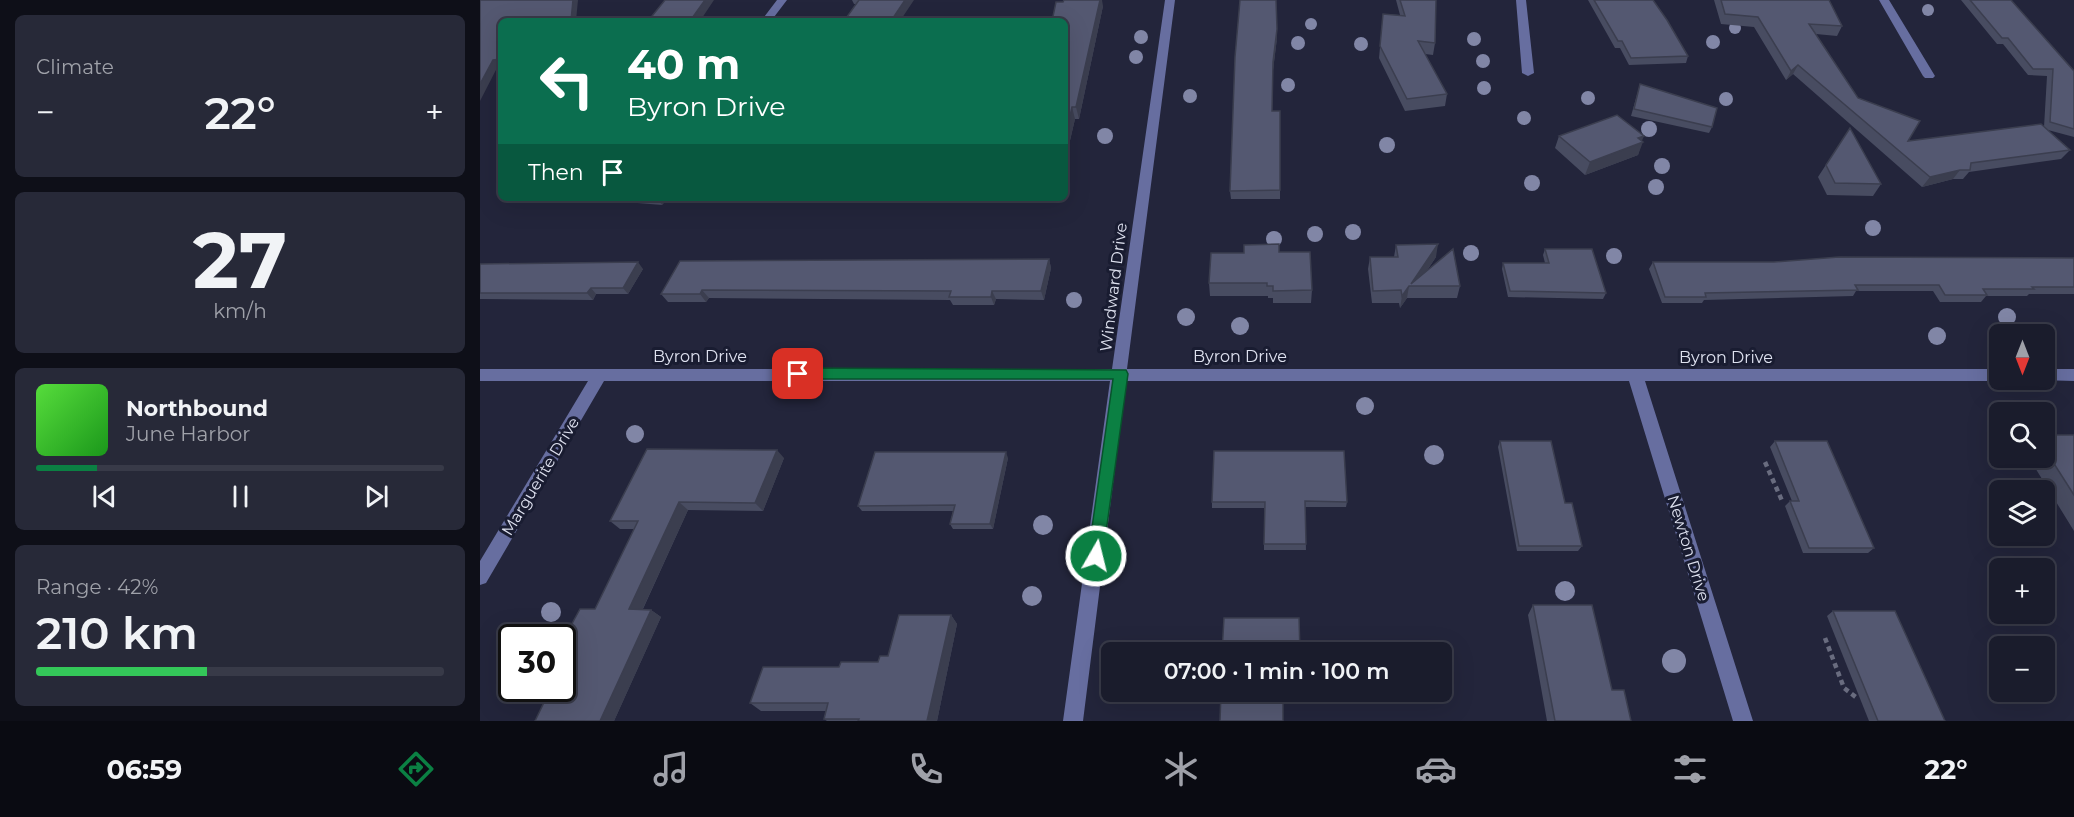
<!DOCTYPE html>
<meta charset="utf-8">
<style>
:root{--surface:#1a1c2c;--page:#272938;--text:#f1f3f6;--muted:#9fa1a9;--line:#383a48;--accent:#0b8043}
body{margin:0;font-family:Montserrat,sans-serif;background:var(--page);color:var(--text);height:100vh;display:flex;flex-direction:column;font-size:22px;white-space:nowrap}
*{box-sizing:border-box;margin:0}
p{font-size:20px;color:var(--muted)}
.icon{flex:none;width:33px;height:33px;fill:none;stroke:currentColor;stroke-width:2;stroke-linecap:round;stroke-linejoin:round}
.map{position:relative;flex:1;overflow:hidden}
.details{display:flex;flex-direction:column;gap:15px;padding:15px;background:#0e0f18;width:480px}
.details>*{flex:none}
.top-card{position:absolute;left:18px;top:18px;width:570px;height:183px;border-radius:9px;box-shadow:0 6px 24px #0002,0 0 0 2px var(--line);background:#0b6e4f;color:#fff;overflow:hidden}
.needle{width:39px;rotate:180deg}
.controls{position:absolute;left:1509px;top:324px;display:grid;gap:12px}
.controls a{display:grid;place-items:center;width:66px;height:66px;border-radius:9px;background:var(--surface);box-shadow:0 6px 24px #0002,0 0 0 2px var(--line);font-size:30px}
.speed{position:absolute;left:18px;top:624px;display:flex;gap:12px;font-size:30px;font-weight:700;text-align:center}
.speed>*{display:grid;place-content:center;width:78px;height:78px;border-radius:50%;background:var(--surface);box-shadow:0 6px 24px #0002,0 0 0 2px var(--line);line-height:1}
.speed .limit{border:3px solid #111;border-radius:9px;background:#fff;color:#111}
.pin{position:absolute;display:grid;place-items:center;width:51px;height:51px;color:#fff;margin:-26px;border-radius:12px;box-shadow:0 3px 9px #0006}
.me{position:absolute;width:66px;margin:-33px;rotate:8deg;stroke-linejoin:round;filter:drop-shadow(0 0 4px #0008)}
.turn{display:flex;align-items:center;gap:21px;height:126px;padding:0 30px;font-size:27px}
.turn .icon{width:78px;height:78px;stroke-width:2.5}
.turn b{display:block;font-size:42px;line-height:51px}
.then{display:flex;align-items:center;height:57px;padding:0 30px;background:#0003;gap:12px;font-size:22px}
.big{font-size:45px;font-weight:600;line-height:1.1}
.details .widget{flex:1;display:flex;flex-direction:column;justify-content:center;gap:9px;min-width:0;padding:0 21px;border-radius:9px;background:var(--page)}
.details .dial{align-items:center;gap:0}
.dial b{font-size:78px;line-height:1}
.song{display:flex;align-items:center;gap:18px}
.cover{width:72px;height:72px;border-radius:9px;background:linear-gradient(135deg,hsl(110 70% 55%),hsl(120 70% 35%))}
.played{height:6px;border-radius:3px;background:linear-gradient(90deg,var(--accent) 15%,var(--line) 15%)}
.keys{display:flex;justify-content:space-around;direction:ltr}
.heat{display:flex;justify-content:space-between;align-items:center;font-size:33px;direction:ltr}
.charge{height:9px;border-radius:4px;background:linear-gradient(90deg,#34c759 42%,var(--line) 0)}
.trip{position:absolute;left:621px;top:642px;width:351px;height:60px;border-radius:9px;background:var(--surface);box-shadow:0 6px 24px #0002,0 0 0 2px var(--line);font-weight:600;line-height:60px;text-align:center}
.dock{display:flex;height:96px;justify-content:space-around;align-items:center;background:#0a0b12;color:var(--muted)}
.dock .icon{width:42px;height:42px}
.dock .current{color:var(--accent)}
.dock b{font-size:27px;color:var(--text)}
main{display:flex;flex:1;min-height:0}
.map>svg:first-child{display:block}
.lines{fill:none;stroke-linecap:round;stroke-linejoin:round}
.path{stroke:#696c7f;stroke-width:4.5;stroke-dasharray:5 4;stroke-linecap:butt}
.minor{fill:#676ea0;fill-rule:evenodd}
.tree{fill:#8186a6}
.wall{fill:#484c61}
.shaded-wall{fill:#3b3e4f}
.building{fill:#545871;stroke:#3b3e4f;stroke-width:1.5}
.route{fill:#0b8043;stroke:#07532c;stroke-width:1.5}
.labels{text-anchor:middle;stroke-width:6;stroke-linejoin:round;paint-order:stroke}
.street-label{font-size:16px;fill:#dee1ef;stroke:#191c31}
</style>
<main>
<section class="details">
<div class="widget"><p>Climate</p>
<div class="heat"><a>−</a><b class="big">22°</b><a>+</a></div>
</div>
<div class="widget dial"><b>27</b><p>km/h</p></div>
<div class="widget">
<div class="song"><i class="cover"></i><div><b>Northbound</b><p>June Harbor</p></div></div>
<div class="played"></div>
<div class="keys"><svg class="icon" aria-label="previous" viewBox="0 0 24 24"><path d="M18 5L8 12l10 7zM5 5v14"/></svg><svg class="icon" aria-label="pause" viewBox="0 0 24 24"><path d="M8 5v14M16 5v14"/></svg><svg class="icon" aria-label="next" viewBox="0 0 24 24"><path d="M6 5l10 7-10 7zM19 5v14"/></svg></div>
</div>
<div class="widget"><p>Range · 42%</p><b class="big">210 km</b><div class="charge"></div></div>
</section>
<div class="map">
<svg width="1594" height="721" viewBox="0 0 1594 721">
<rect width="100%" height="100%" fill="#23253b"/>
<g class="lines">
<!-- path -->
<path class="path" d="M1285,462L1303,503
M1345,638L1364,688L1377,698"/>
<!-- minor -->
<path class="minor" d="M297,0H307L291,21H281Z
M685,0H695L647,369H1520V380H1525L1520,381H1165L1273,721H1253L1149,381H646L603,721H583L630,381H124L6,583L0,585V561L108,381H0V369H632Z
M1036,0H1046L1054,73L1048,76L1042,73Z
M1399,0H1409L1455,76L1453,78H1445L1443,76Z
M1564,369H1594V381L1559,380H1564Z"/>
</g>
<!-- trees -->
<g class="tree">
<circle cx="1448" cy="10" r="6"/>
<circle cx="831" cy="24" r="6"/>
<circle cx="1255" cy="28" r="6"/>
<circle cx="661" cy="37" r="7"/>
<circle cx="994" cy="39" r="7"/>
<circle cx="1233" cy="42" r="7"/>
<circle cx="818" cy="43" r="7"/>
<circle cx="881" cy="44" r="7"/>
<circle cx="656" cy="57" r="7"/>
<circle cx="1003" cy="61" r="7"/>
<circle cx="808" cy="85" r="7"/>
<circle cx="1004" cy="88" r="7"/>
<circle cx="710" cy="96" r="7"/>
<circle cx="1108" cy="98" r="7"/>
<circle cx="1246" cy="99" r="7"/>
<circle cx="1044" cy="118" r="7"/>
<circle cx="1169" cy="129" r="8"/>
<circle cx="625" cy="136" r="8"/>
<circle cx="907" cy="145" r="8"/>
<circle cx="1182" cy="166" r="8"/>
<circle cx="1052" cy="183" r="8"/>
<circle cx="1176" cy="187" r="8"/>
<circle cx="1393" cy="228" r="8"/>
<circle cx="873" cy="232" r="8"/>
<circle cx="835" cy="234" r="8"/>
<circle cx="794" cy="239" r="8"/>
<circle cx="991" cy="253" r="8"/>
<circle cx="1134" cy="256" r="8"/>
<circle cx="594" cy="300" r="8"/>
<circle cx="706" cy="317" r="9"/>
<circle cx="1527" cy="317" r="9"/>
<circle cx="760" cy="326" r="9"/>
<circle cx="1457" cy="336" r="9"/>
<circle cx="885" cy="406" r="9"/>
<circle cx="155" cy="434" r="9"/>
<circle cx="954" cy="455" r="10"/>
<circle cx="563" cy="525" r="10"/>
<circle cx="1085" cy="591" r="10"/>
<circle cx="552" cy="596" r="10"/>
<circle cx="71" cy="612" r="10"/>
<circle cx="1194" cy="661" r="12"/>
</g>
<!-- wall -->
<path class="wall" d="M372,0H434L376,4H374Z
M916,0H956L955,43L953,55L945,54L967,94L965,106L925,111L899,58L903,14L920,15Z
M1108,0H1173L1208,56L1206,63L1149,65L1140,48H1135Z
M1234,0H1349L1362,26L1357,36L1336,34L1378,98L1428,141L1564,127L1567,76L1548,75L1523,44H1517L1481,0H1531L1594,71V137L1568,130L1590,150L1581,159L1489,172L1483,179H1473L1442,187L1313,74L1306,80L1274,27L1241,24Z
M623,6L599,119H595L585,162V21Z
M797,38L793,70L792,111H800V199H751L750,191Z
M1160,84L1232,127L1229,133L1151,116Z
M1370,128L1401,184L1393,196L1347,195L1338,177Z
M1079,136L1162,141L1158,155L1105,175L1075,148Z
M142,198H188L182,205L145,202Z
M916,245L956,257L946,272L980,286L977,298H927L920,308L919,303H892L888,269L890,257H914Z
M1065,249L1126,293L1123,299L1028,297L1022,269L1023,263H1065L1063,255Z
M799,252L832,290L831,303H793V298H788V296H730L729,283Z
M1594,258V294H1549L1547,296H1506L1501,302H1460L1453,291H1376L1373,296L1224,300L1222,303H1182L1169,269L1173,262H1294Z
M569,259L571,268L564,300L516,299L514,305H473L470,300L229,298L226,302H188L181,294Z
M0,264L163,269L148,294H116L113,300L0,299Z
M1564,435H1594V531L1549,458H1564Z
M1020,441L1085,503L1102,546L1098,551H1037L1018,447Z
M1295,441L1394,548L1388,553H1323L1305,506L1310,501H1312L1290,447Z
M734,451L867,502L866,507H825L826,550H784V508H732V502Z
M304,458L283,511L208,510L163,609L171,610L181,617L134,721H55L115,609L154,529H140L130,521Z
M528,458L513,529H473L470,524L473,511H382L378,506Z
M1053,605L1151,721H1067L1048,615Z
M1353,611L1465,721H1389L1347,616Z
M471,615L477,624L457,721H347L344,719L346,711H281L270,703L359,667L398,662Z"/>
<!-- shaded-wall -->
<path class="shaded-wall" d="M93,0H98L96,21H91Z
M225,0H234L220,21H210Z
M425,0H434L420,21H411Z
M619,0H622L623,6L599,119L596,107Z
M797,29V38L793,70V62Z
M21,59V66H18L0,101V84L13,60Z
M1318,65L1313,74L1306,80L1311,71Z
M592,107L595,119L585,162V139Z
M1164,136L1161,143L1163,142L1158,155L1105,175L1110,162Z
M1480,170L1473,179L1442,187L1450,177Z
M178,198H188L182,205L178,199Z
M958,244L956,257L936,286L931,284Z
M569,259L571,268L564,300L561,291Z
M158,262L163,269L148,294L143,288Z
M929,286L927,298L920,308L922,296Z
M111,288L116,294L113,300L107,293Z
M222,290L229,298L226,302L220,294Z
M512,291L516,299L514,305L511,297Z
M297,450L304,458L283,511L275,503Z
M526,452L528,458L513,529L510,524Z
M199,502L208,510L159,617L149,609Z
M171,610L181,617L134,721H120Z
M471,615L477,624L457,721H447Z"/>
<!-- building -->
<path class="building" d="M0,0H93L91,21H21V59L13,60L0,84Z
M185,0H225L210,21H168Z
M379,0H425L411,21H364Z
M584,0H620L596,107H592L585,139V21H572L576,2H583Z
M760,0H796L797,29L793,62L792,111H800V190L750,191L755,57Z
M920,0H956L955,43L938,41L967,94L927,99L900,46L903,14L925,16Z
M1114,0H1173L1187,20L1208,56L1151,58L1142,41H1138Z
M1241,0H1349L1362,26L1329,24L1378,98L1440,121L1428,141L1561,124L1590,150L1491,163L1490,170H1480L1450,177L1318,65L1311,71L1278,17L1245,14Z
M1490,0H1531L1594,71V129L1570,122L1573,69H1553L1528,38H1522Z
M1160,84L1237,108L1232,127L1154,109Z
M1137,115L1164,136L1158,138L1163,142L1110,162L1079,136Z
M1370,128L1401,184L1355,183L1346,165Z
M799,244V252H830L832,290L793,291V286H787V283H729L731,253H764V245Z
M958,244L931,284L973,249L980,286H929L922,296L921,290L893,291L890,257H918L916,245Z
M1065,249H1112L1126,293L1030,291L1023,263H1069Z
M1359,257L1594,258V287H1552L1554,289H1503L1507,295H1465L1459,285H1375L1378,290L1225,293L1226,297H1185L1173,262H1294Z
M569,259L561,291H512L511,297H469L471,291L222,290L220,294H181L200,261Z
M158,262L143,288H111L107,293H0V264Z
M1564,435H1594V495L1564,448Z
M1020,441H1071L1085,503H1092L1102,546H1039Z
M1295,441H1347L1394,548H1329L1310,501H1319Z
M167,449L297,450L275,503L199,502L149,609L171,610L120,721H55L71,688H82V642L100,609H115L158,521H130Z
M734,451H864L867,502L825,501L826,544H784L785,502H732Z
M395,452H526L510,524H470L475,505L378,506Z
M1053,605H1112L1132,690H1144L1151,721H1075Z
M1353,611H1415L1465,721H1398Z
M419,615H471L447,721H378L379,719H344L348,703H270L283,667H359L361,662H398L400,656H408Z
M744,618H819L820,652H742Z
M741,692H803V721H740Z"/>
<!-- route -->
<path class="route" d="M318,368L646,370L648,374L622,561L616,563L610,561L608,556L633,379H318L311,374Z"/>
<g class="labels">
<!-- street labels -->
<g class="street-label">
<text transform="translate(633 287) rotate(-83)" y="6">Windward Drive</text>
<text x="220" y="362">Byron Drive</text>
<text x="760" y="362">Byron Drive</text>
<text x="1246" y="363">Byron Drive</text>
<text transform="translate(60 476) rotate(-59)" y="6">Marguerite Drive</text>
<text transform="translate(1209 548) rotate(73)" y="6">Newton Drive</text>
</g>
</g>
</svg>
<div class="controls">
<a><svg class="needle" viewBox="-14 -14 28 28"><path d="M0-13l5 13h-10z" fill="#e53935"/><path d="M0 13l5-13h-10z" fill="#9fa1a9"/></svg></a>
<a><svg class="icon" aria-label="search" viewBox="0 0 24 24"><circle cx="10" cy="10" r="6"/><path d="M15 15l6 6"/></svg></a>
<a><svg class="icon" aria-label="layers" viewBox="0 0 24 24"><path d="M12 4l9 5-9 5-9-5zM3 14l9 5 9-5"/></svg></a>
<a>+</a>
<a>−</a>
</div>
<div class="speed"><div class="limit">30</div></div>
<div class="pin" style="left:318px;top:374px;background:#d93025"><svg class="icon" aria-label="arrive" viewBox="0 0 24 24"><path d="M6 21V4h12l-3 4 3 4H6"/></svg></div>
<svg class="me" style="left:616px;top:556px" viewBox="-20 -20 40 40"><circle r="17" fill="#0b8043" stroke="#fff" stroke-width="3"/><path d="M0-11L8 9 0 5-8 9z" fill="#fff"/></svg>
<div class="trip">07:00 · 1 min · 100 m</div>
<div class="top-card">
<div class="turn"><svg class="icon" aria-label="left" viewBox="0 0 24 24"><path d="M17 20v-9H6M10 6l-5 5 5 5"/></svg><div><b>40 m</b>Byron Drive</div></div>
<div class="then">Then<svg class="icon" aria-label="arrive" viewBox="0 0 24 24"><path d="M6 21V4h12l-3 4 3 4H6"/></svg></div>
</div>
</div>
</main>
<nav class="dock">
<b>06:59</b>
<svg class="icon current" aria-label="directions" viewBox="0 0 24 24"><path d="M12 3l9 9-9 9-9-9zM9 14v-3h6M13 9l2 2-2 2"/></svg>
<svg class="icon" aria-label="music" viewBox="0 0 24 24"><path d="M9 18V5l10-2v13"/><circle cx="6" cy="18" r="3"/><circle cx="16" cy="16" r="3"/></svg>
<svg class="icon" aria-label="phone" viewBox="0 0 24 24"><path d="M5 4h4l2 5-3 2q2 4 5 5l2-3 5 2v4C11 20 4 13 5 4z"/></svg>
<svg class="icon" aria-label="climate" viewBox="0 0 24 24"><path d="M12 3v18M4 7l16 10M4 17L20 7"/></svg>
<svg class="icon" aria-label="car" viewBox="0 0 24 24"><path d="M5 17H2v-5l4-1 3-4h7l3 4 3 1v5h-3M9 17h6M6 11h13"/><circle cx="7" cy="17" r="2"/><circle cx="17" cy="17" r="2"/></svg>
<svg class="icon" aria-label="filters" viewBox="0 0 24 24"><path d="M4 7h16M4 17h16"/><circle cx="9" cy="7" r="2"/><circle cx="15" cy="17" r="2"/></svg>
<b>22°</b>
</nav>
